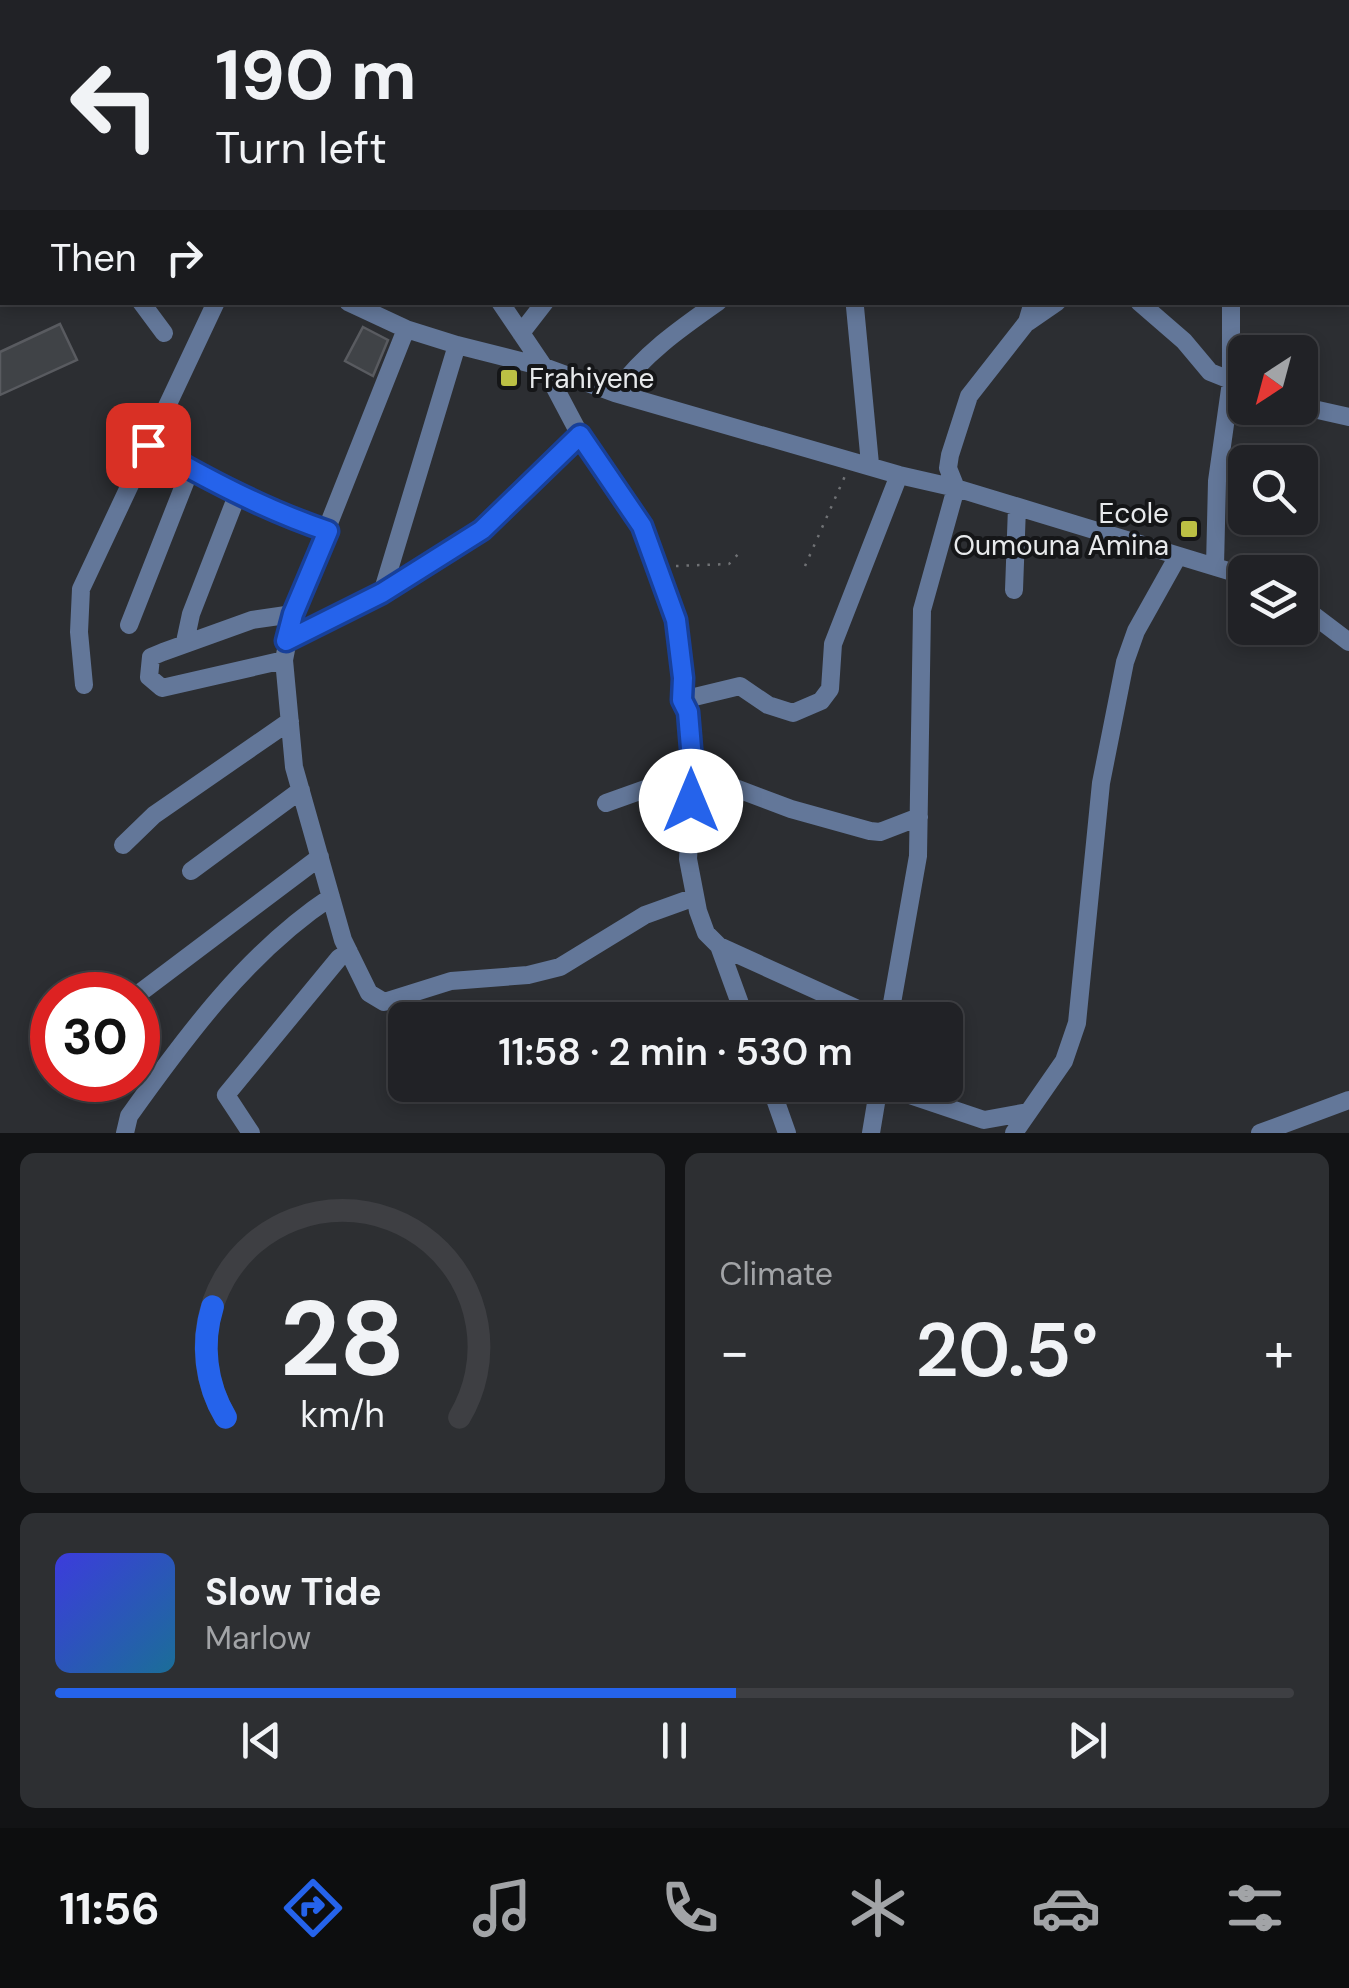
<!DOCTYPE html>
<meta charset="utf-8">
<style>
:root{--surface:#212226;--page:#2d2f32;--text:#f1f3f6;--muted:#a2a4a7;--line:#3e3f43;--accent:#2563eb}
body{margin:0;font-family:"DM Sans",sans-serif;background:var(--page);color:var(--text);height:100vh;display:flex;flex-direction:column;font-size:38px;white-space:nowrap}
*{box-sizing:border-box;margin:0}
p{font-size:32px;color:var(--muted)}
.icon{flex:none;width:55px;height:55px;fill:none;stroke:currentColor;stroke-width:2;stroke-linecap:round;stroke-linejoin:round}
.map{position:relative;height:1133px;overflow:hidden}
.side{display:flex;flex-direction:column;gap:20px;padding:20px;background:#121315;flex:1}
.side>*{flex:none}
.banner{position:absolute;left:0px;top:0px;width:1350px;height:305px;box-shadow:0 5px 15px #0003,0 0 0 2px var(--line);background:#212226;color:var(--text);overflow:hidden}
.needle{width:65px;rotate:216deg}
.tools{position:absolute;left:1228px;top:335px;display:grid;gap:20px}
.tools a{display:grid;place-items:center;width:90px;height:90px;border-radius:15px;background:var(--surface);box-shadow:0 5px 15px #0003,0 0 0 2px var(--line);font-size:50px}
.speed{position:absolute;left:30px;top:972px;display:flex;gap:20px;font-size:50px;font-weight:700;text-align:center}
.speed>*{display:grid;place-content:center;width:130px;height:130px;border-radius:50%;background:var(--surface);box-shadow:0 5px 15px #0003,0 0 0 2px var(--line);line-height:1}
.speed .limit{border:15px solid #d22;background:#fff;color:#111}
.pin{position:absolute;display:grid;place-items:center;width:85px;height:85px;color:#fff;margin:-42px;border-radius:20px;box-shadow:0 5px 15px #0006}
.me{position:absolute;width:110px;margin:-55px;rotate:0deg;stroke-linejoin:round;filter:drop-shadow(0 0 8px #0008)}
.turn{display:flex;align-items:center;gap:35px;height:210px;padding:0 50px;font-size:45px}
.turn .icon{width:130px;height:130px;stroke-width:2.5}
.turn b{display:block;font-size:70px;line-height:85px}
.then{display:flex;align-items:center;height:95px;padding:0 50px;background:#0003;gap:20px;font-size:38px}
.big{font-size:75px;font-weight:600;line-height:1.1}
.side .widget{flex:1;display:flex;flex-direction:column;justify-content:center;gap:15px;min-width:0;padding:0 35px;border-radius:15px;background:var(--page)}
.side .dial{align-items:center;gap:0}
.dial svg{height:260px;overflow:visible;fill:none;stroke:var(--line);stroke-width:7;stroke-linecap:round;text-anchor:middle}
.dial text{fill:var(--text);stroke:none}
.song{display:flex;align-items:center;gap:30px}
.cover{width:120px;height:120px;border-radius:15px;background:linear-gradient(135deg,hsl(240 70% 55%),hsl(200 70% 35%))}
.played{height:10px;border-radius:5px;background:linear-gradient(90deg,var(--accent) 55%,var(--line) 55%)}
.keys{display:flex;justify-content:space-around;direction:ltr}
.heat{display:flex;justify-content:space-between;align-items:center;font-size:55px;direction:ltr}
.side .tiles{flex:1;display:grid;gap:20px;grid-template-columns:1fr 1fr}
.widget:last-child{grid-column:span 2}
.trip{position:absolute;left:388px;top:1002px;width:575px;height:100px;border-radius:15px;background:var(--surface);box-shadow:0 5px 15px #0003,0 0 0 2px var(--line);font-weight:600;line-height:100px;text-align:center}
.menu{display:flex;height:160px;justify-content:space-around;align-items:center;background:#0d0e0f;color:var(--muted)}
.menu .icon{width:70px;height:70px}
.menu .current{color:var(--accent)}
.menu b{font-size:45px;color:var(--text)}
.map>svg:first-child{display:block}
.building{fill:#404347;stroke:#595b60;stroke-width:2.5}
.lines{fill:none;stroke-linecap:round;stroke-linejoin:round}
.path{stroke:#707275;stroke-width:2.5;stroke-dasharray:2.5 8;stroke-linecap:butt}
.minor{stroke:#637799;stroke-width:18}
.route-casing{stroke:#184099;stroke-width:25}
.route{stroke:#2563eb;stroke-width:18}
.poi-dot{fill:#bbc044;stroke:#151618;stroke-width:4}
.labels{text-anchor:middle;stroke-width:8;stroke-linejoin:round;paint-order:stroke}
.poi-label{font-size:28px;fill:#e7e9eb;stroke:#151618;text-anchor:start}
</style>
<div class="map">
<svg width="1349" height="1133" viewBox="0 0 1349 1133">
<rect width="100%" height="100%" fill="#2c2e32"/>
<!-- building -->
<path class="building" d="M60,324L77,360L0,395V352Z
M363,327L388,340L373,376L345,361Z"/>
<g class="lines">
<!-- path -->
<path class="path" d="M676,566L729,564L740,552
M805,566L845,476"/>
<!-- minor -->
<path class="minor" d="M29,0V2
M124,0L125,2
M322,0L323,2
M465,0L468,2
M697,0L699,2
M1079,0L1099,2
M381,2L382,0
M564,2L567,0
M917,2L920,0
M956,2V0
M1178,2V0
M1348,41L1349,40
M0,165H2
M141,302L164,333
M348,302L406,329L457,345L544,367L615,393L899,475L956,488L1245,576
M500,302L544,367L580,435L615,491L642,525L659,566L664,590L677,620L683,678L682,700L688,713L693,772L688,859L698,911L706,933L719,946L746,1020
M1139,302L1184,341L1210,372L1245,386
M855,307L870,464
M1028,322L1057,302
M406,329L293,614L284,660L294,767L343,940L369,993L384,1002L451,981L528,975L560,967L645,915L695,897
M521,333L545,302
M615,393C644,354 678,330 718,302
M1300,406L1349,417
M148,445C205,478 265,510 327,531
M1215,566L1217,481L1231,382V302
M1014,590L1017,507
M382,593L457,345
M1300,605L1349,642
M129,625L190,470
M286,641L382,593L482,530L580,435
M185,642L191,614L238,493
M284,660L162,688L149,677L151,657L163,652L252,620L293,614
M84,685L79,632L81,589L216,302
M682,700L740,686L768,705L793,713L821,701L830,689L833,644L899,475
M606,803L693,772L791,809L870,831L880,832L919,817
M123,845L154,815L290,721
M191,871L301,790
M719,946L882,1020
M137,995L320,857
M889,1020L918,856L922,610L956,488L948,468L950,455L969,396L1027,322L1033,302
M770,1085L787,1133
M880,1085L984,1120L1028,1112
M125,1133L129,1116C186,1036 248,952 331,897
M251,1133L226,1095L339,958L349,952
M871,1133L879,1085
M1014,1133L1064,1061L1077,1023L1101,783L1125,662L1136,631L1178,556
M1260,1133L1349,1100"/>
</g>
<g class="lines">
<!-- route casing -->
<g class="route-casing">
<path id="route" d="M148,445C205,478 265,510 328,531L293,614L286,641L382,593L482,530L580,435L642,526L676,620L683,678L682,700L688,712L693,772L691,801"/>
</g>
<!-- route -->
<use href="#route" class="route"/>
</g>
<!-- markers -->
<g class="poi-dot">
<rect x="499" y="368" width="20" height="20" rx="5"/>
<rect x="1179" y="519" width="20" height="20" rx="5"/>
</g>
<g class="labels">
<!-- poi labels -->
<g class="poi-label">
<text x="529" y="388">Frahiyene</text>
<text x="1169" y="523" text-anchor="end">Ecole<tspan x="1169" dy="32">Oumouna Amina</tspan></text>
</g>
</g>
</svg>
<div class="tools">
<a><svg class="needle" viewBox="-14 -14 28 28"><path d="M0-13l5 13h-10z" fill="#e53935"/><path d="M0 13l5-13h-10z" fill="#a2a4a7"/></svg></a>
<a><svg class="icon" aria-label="search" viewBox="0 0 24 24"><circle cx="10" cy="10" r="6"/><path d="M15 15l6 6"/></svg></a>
<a><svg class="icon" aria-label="layers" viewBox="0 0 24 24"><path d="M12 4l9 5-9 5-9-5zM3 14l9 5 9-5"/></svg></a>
</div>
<div class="speed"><div class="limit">30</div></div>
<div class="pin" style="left:148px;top:445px;background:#d93025"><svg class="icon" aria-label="arrive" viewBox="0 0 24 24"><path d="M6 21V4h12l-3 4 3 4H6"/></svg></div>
<svg class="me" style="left:691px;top:801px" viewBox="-20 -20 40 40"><circle r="19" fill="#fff"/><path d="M0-13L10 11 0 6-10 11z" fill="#2563eb"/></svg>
<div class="trip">11:58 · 2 min · 530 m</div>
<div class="banner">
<div class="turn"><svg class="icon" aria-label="left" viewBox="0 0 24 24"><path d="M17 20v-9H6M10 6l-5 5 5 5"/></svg><div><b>190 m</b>Turn left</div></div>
<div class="then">Then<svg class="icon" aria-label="right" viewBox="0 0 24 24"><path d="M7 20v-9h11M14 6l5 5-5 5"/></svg></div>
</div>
</div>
<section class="side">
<div class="tiles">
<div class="widget dial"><svg viewBox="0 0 100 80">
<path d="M14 69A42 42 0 1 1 86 69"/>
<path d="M14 69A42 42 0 0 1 10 35" stroke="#2563eb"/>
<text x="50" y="56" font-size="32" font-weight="700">28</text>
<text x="50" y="72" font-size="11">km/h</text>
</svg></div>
<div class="widget"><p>Climate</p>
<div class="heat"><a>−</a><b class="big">20.5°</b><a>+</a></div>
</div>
<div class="widget">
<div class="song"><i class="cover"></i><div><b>Slow Tide</b><p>Marlow</p></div></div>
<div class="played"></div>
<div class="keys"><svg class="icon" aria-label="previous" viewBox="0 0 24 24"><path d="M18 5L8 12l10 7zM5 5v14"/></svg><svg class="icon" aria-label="pause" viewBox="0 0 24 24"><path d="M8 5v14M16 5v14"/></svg><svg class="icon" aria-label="next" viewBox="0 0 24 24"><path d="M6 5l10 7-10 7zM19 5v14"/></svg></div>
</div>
</div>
</section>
<nav class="menu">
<b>11:56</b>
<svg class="icon current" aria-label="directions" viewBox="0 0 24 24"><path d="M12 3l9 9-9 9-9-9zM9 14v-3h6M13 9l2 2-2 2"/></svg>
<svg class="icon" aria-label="music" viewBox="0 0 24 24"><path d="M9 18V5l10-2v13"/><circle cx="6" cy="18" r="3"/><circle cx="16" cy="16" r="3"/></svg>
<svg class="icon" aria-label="phone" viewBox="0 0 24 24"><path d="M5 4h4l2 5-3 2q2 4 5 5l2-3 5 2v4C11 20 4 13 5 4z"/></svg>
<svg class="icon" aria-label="climate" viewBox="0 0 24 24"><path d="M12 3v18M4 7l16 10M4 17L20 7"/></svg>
<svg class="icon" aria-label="car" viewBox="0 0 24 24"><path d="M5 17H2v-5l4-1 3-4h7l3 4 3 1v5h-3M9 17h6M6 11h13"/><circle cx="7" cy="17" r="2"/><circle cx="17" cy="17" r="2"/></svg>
<svg class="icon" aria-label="filters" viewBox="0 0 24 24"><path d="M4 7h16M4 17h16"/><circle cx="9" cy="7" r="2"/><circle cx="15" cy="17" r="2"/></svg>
</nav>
